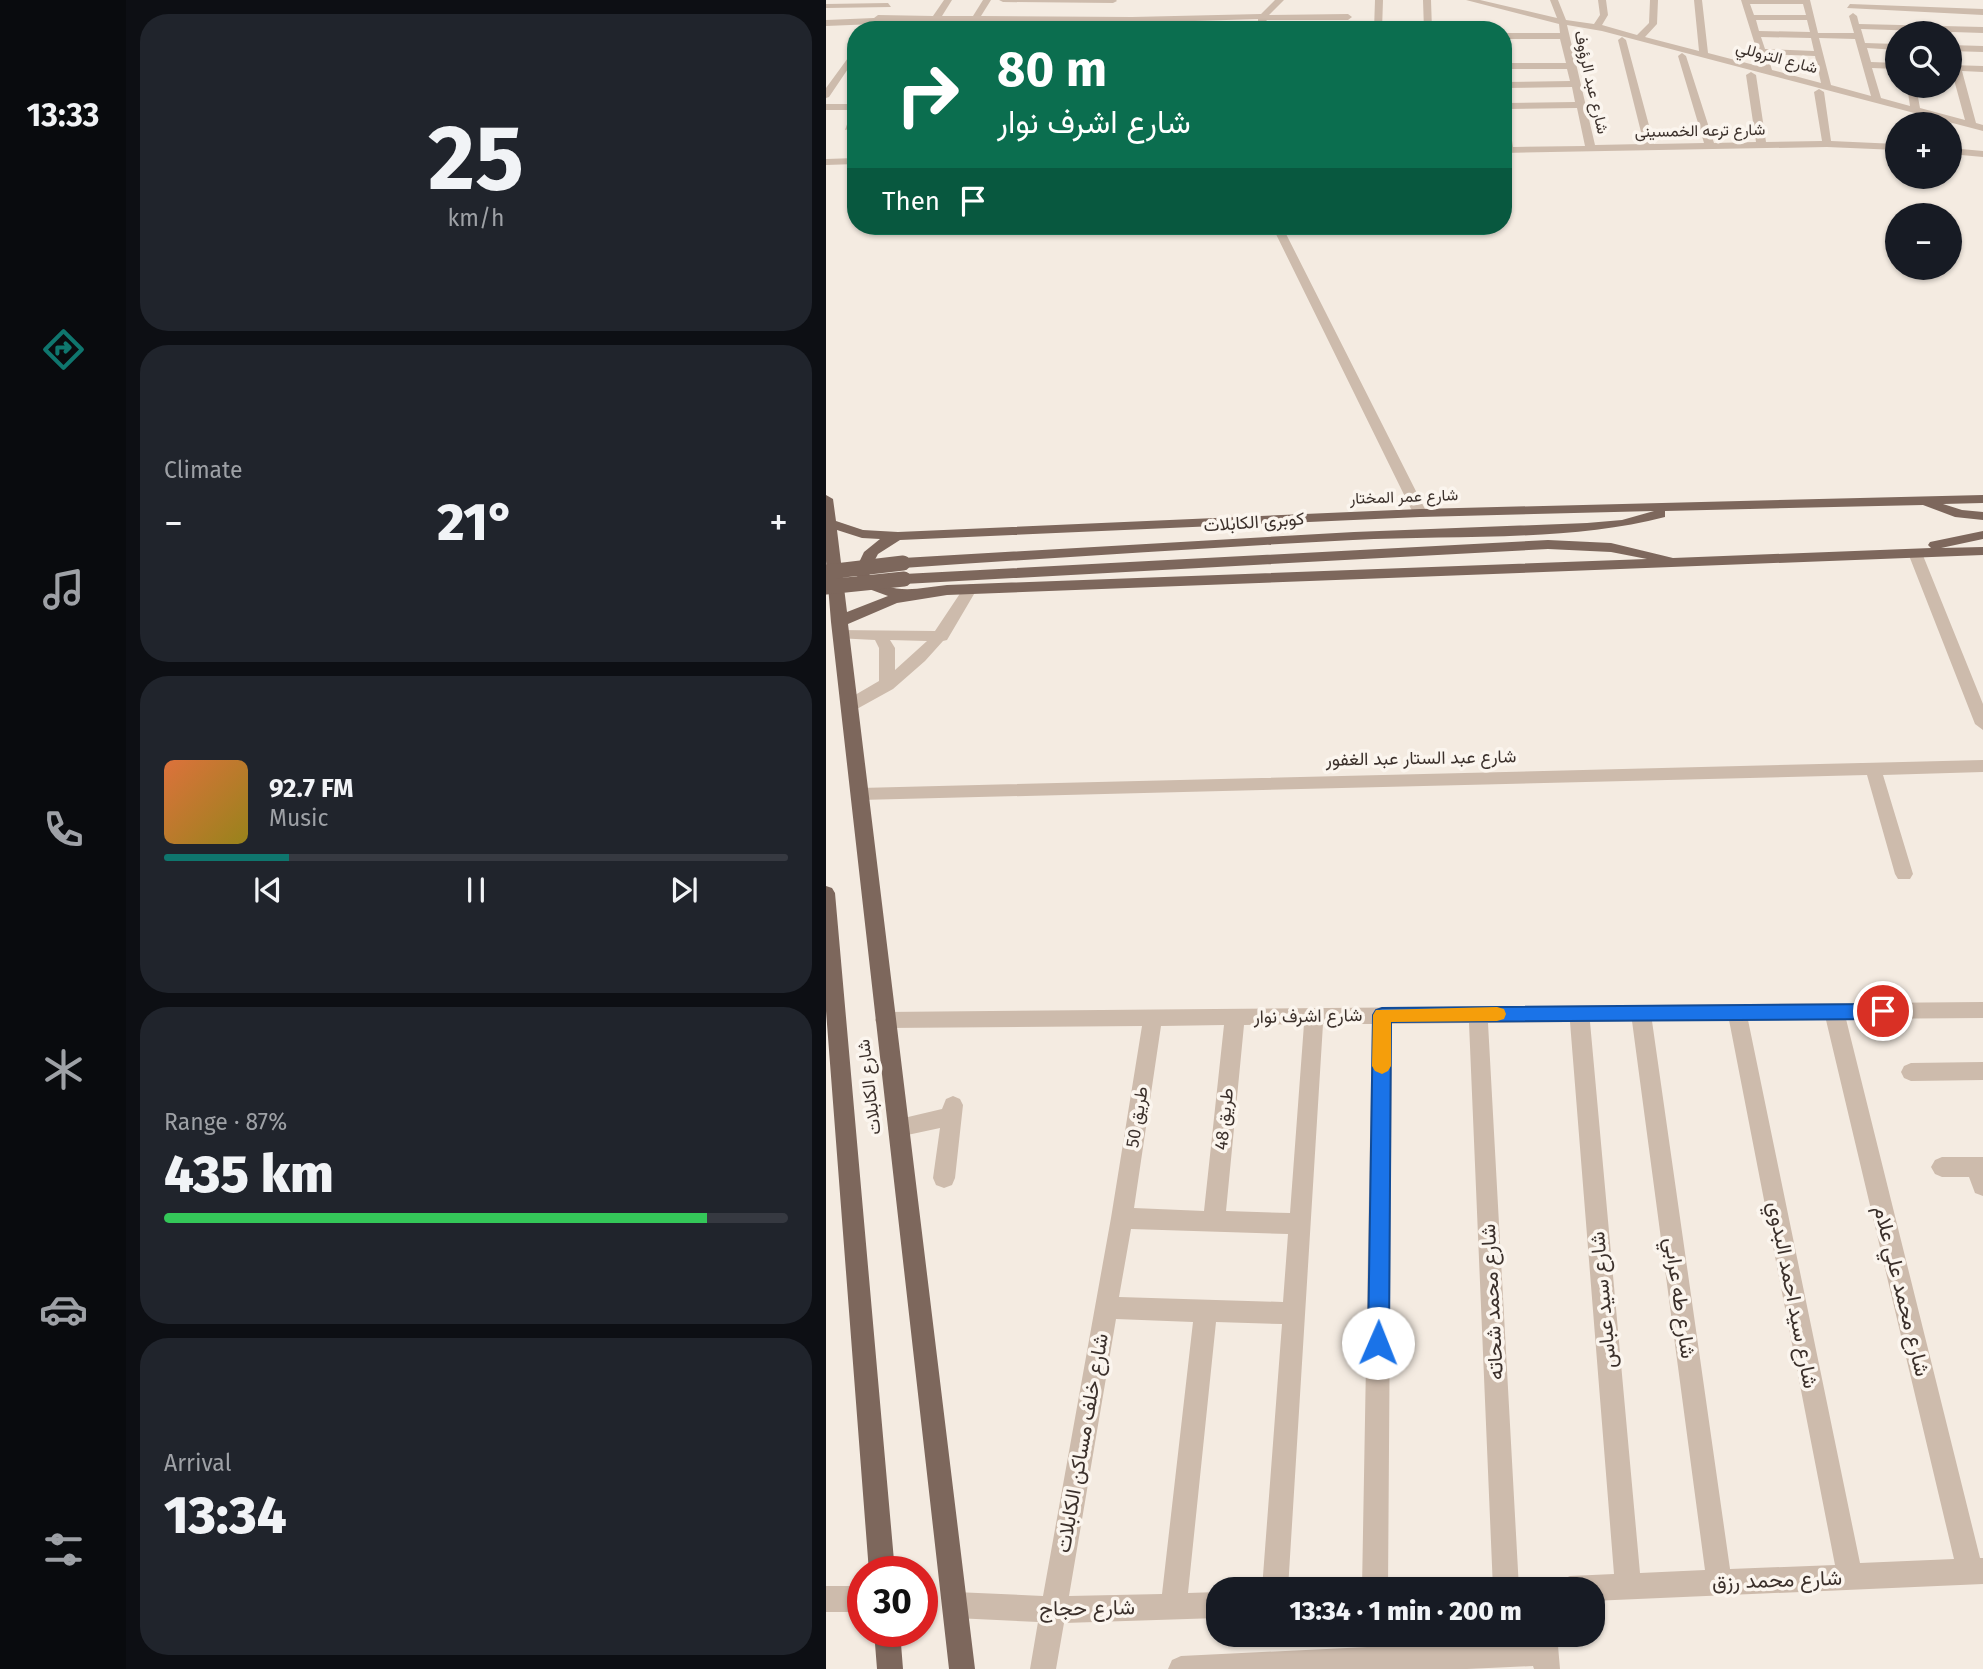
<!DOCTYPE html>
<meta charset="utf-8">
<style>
:root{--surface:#171b24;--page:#20242c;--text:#f1f3f6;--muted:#9ea1a6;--line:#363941;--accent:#0f766e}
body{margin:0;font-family:"Fira Sans",Vazirmatn,sans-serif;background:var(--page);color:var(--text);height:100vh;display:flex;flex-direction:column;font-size:26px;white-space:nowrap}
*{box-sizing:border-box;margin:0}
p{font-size:23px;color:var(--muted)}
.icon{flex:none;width:38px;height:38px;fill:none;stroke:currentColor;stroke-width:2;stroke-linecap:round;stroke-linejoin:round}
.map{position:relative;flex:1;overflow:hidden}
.panel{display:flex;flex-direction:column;gap:14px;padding:14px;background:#0d0f14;width:700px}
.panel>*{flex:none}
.hud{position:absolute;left:21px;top:21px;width:665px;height:214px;border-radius:28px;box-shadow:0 2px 5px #0004;background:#0b6e4f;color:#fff;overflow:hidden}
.fabs{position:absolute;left:1059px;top:21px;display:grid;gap:14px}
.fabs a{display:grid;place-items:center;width:77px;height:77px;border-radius:50%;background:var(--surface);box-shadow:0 2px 5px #0004;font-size:35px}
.speed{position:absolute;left:21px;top:1556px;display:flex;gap:14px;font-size:35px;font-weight:700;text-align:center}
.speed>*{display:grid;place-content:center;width:91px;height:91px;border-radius:50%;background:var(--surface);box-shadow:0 2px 5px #0004;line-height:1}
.speed .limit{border:10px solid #d22;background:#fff;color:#111}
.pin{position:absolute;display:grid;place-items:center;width:60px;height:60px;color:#fff;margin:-30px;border:4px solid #fff;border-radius:50%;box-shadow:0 2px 7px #0007}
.me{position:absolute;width:77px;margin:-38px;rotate:1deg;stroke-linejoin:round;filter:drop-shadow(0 0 5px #0008)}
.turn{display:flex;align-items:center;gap:24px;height:147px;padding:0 35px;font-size:32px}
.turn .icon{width:91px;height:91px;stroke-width:2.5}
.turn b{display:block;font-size:49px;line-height:60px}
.then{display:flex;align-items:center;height:66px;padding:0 35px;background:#0003;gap:14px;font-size:26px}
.big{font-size:52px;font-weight:800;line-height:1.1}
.panel .card{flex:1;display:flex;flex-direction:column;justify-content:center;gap:10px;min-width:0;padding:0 24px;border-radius:28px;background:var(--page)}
.panel .dial{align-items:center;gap:0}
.dial b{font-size:91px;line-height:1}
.song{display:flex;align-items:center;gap:21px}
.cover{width:84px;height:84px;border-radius:10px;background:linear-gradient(135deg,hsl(20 70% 55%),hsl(50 70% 35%))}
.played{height:7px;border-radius:4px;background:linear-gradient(90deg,var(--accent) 20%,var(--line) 20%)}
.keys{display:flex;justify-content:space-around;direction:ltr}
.heat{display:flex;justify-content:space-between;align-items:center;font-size:38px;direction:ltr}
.charge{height:10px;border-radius:5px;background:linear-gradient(90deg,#34c759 87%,var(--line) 0)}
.trip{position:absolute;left:380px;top:1577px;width:399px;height:70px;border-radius:28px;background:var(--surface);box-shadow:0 2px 5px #0004;font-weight:800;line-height:70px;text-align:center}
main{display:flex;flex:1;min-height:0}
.dock{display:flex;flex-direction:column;width:126px;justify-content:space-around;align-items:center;background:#090b0e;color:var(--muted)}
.dock .icon{width:49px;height:49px}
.dock .current{color:var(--accent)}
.dock b{font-size:32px;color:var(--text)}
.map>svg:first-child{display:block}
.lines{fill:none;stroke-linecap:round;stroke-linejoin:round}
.minor{fill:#cdbbac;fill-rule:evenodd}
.major{fill:#7d675c;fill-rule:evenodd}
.major-bridge{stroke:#7d675c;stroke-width:15}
.route{fill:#1a73e8;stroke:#114b97;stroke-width:2}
.slow{fill:#f59e0b}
.labels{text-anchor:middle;stroke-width:7;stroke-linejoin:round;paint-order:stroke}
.far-street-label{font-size:16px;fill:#3b302b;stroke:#fbf5ee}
.street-label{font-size:18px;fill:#3b302b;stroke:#fbf5ee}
.near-street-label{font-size:21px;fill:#3b302b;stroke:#fbf5ee}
</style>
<main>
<nav class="dock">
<b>13:33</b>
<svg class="icon current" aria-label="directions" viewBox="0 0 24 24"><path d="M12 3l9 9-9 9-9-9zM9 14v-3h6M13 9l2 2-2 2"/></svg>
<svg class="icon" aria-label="music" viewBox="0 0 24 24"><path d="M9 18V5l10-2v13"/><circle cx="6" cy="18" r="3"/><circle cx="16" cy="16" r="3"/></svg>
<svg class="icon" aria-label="phone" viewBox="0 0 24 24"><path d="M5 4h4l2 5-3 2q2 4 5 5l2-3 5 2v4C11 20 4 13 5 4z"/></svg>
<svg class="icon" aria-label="climate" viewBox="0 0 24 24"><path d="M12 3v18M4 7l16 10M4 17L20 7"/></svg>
<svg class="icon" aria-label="car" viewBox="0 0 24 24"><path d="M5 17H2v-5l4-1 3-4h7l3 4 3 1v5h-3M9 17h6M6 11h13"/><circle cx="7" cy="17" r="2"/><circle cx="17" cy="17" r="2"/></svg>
<svg class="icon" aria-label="filters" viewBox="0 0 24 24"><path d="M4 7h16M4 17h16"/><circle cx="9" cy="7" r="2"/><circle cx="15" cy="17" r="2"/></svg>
</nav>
<section class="panel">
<div class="card dial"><b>25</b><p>km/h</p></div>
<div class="card"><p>Climate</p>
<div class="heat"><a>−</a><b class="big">21°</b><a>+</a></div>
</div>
<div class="card">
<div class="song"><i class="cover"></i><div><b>92.7 FM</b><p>Music</p></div></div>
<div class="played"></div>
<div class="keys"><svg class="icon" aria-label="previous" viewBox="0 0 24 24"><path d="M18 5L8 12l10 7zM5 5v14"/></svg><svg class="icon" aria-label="pause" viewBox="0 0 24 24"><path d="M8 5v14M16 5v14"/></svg><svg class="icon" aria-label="next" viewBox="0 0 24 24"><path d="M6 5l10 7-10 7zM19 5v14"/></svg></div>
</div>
<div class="card"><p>Range · 87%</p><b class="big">435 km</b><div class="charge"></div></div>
<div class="card"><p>Arrival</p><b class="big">13:34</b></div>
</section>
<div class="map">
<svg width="1157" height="1669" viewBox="0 0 1157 1669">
<rect width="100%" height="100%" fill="#f4ebe1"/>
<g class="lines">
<!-- minor -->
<path class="minor" d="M118,0H126L116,16H147L157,0H165L155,16L306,17L435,14L449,0H458L443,15L522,14L526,17L522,20H441L436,26L432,23V19L306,23L152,21L144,30L140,27L143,21H112L104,30L100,27L104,21H53L49,24L0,26V20L48,18L52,15L107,16Z
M173,0H290L291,1L287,3L177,2Z
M549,0H557L556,30H548Z
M597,0H605L606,30H598Z
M640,0H654L731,18L724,0H732L740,20L768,24L774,15L772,0H780L782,15L776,25L811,35L823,23L824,0H832L831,24L819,37L873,51L868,0H876L882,53L936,67L915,0H984L992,33H1028L1023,16L1027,13L1031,16L1033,24L1157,27V33L1035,29L1039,43L1071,44V50L1041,48L1045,62L1071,63V69L1046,68L1055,98L1084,106L1081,86H1090L1094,108L1139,120L1124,65L1157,66V72L1136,71L1150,123L1157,125V131L776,31L741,25L769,145L818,144L792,40L796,37L800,40L828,144L878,143L852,56L856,53L860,56L888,143L930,142L920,75L925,72L930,75L940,142L996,141L988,92L993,89L998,92L1005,141L1071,144V150L1001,147L677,153V103L749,102L746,87L677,88V82L744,81L741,69H677V63H740L734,39H677V33H734L733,24ZM924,4H977L980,15H928ZM930,20H981L984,32L933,31ZM935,37L985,38L988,51L939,49ZM993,38L1029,39L1045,96L1005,85ZM941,54L989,56L995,83L946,70ZM751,108L759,146L687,147L681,109Z
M62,3L65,7L0,8V4Z
M1024,4L1157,9V15L1021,8Z
M668,26L672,30H616L620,27Z
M1124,45L1157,46V52L1124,51Z
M30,47V57L3,97L0,98V88Z
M0,104H30V110H0Z
M30,110L27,128L19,130L25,113Z
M1124,148L1157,151V157L1124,154Z
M30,158V164L0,165V159Z
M446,226H456L601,513L599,516L594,517L587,513Z
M1089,549L1096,553L1157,704V730L1149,724L1082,553Z
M144,584L151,589L121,640L117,641L99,661L67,689L29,710H17L15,706L17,702L53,681V648L49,640L10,638L7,634L10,630L109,631L139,586ZM64,640L101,641L69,670V648Z
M1157,760V772L1057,775L1087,874L1084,879H1072L1069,874L1041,775L34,800L25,794L34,788Z
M1157,1002V1018L1020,1019L1154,1558H1157V1584L766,1601V1589H731L735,1580L744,1576L788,1574L744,1022L662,1023L693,1589H667L643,1023L566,1024L562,1589H536L546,1024H497L462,1589H436L456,1324L390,1322L362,1593L392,1592V1618L238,1623L230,1669H204L212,1622L129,1618L120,1614L116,1605L120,1596L129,1592L217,1596L285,1218L316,1026L59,1028L52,1026L49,1020L52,1014L59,1012ZM903,1020L1009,1565L904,1569L826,1021ZM922,1020H1000L1128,1559L1034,1563ZM806,1021L879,1570L814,1573L764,1022ZM478,1024L464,1213L400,1211L418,1025ZM398,1025L378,1211L308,1208L335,1026ZM305,1229L462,1234L457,1302L293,1297ZM290,1319L367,1322L336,1594L243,1596Z
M1157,1062V1080L1085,1081L1078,1078L1075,1072L1078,1066L1085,1063Z
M127,1096L134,1099L137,1105L129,1178L126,1185L118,1188L110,1185L107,1178L114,1128L72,1137L65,1135L62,1128L65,1121L116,1109L120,1099Z
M1116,1157H1157V1196L1149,1193L1143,1177H1116L1109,1174L1105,1167L1109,1160Z
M0,1586H37V1612H0Z
M705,1634H731L734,1669H708L707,1666L641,1669H342L346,1660L355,1656L705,1639Z"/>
<!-- major -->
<path class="major" d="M0,495L7,499L10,521L37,530L72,532L594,509L1157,495V503L1117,504L1136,510L1157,512V520L1129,517L1097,505L839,511V517C743,542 628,535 527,540C377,548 227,558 77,568L70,563L77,558L528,532L761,523L796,520L828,511L594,517L74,540L52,554L42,573C63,597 93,588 121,585L821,559L785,552L722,549L78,584L71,579L78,574L722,540L785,543L847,558L1105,548L1102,545L1104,542L1157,531V539L1115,548L1157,547V555L121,595L71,603L22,624L149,1669H123L5,622L0,561ZM11,530L36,538L54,539L38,552L28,573L43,589L62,596L21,612Z
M0,886L6,888L9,893L69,1572H43L0,1011Z
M48,1631H74L77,1669H51Z"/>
<!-- major-bridge -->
<path class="major-bridge" d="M0,572L77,563
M0,587L78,579"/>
</g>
<!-- route -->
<path class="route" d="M1057,1004L1064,1006L1066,1011L1064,1016L1057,1019L565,1022L563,1343L560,1350L552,1353L545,1350L542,1343L547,1015L550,1010L556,1008Z"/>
<!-- slow -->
<path class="slow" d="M671,1007L678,1009L680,1014L678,1019L671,1021L565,1022V1066L562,1071L556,1074L549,1071L546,1066L547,1015L550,1010Z"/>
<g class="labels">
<!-- far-street labels -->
<g class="far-street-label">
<text transform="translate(951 57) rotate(15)" y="6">شارع التروللي</text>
<text transform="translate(766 82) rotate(77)" y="6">شارع عبد الرؤوف</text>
<text transform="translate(874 130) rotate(-1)" y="6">شارع ترعه الخمسينى</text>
<text transform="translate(578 496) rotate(-2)" y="6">شارع عمر المختار</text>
</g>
<!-- street labels -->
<g class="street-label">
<text transform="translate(428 522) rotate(-4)" y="6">كوبرى الكابلات</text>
<text transform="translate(595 758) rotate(-1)" y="6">شارع عبد الستار عبد الغفور</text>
<text transform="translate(482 1016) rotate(-1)" y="6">شارع اشرف نوار</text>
<text transform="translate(43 1087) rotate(-97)" y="6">شارع الكابلات</text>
<text transform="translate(311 1117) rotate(-81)" y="6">طريق 50</text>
<text transform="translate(398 1119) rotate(-84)" y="6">طريق 48</text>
</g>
<!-- near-street labels -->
<g class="near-street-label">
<text transform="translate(1076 1291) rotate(76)" y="7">شارع محمد علي علام</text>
<text transform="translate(967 1295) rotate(79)" y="7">شارع سيد احمد البدوي</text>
<text transform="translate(854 1298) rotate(82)" y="7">شارع طه عرابي</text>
<text transform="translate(777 1300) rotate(-95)" y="7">شارع سيد عباس</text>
<text transform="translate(666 1302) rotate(-93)" y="7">شارع محمد شحاته</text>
<text transform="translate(256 1443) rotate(-80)" y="7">شارع خلف مساكن الكابلات</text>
<text transform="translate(951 1580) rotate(-2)" y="7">شارع محمد رزق</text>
<text transform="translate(261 1608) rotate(-1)" y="7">شارع حجاج</text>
</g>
</g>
</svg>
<div class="fabs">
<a><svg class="icon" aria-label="search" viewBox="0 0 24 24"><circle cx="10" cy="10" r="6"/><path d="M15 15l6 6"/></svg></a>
<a>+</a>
<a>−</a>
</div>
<div class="speed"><div class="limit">30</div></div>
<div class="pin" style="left:1057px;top:1011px;background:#d93025"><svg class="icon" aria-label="arrive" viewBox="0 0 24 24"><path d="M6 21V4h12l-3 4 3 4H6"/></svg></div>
<svg class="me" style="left:552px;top:1343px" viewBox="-20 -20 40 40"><circle r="19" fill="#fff"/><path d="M0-13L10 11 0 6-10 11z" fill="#1a73e8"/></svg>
<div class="trip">13:34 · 1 min · 200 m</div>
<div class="hud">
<div class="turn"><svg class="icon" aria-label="right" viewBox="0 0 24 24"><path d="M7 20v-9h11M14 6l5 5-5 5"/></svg><div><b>80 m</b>شارع اشرف نوار</div></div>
<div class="then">Then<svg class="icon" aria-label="arrive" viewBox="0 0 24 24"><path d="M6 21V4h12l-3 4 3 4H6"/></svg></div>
</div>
</div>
</main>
